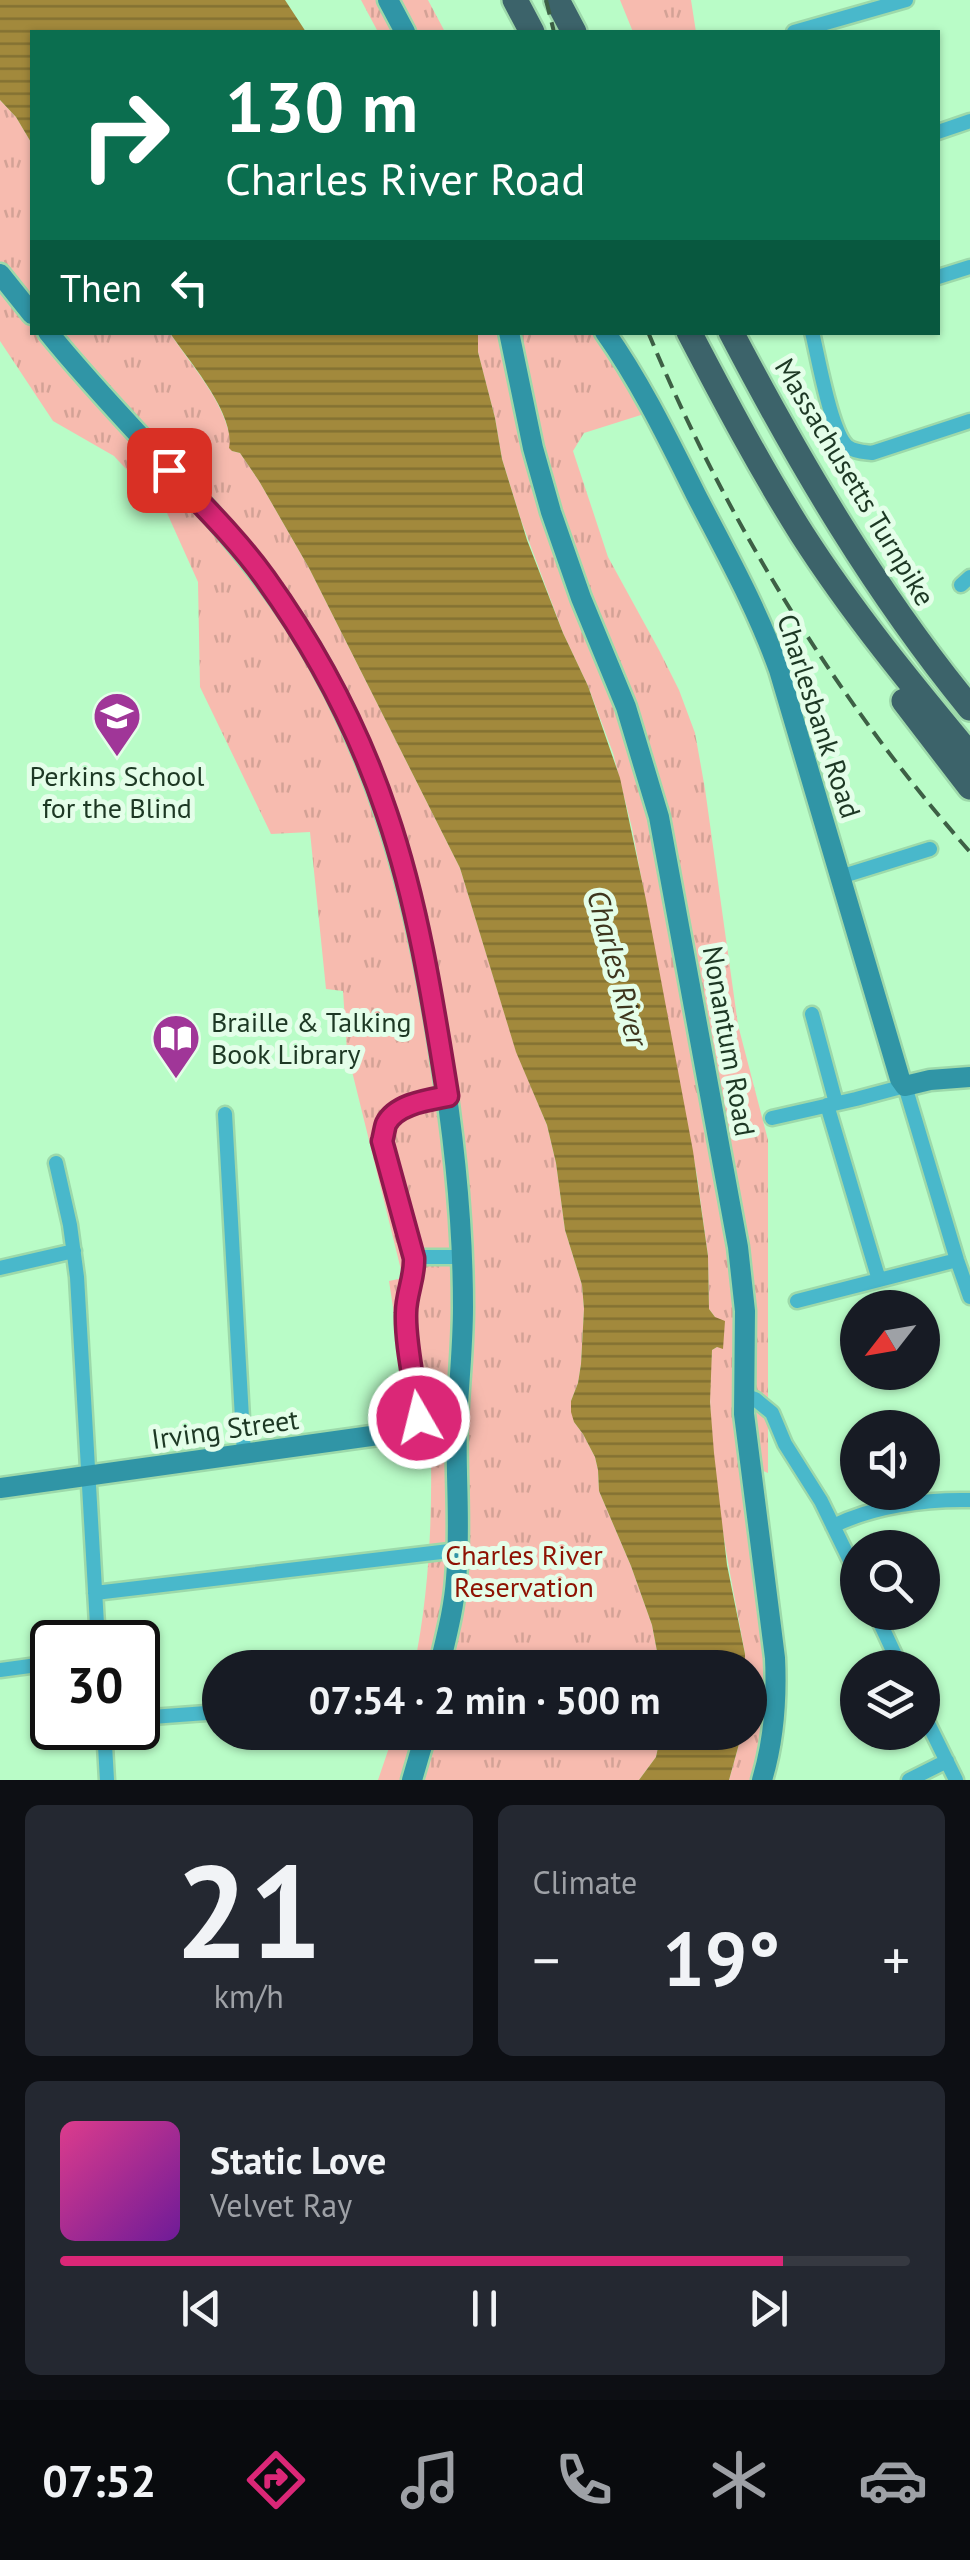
<!DOCTYPE html>
<meta charset="utf-8">
<style>
:root{--surface:#171b24;--page:#242831;--text:#f1f3f6;--muted:#9ea1a6;--line:#363941;--accent:#db2777}
body{margin:0;font-family:"PT Sans",sans-serif;background:var(--page);color:var(--text);height:100vh;display:flex;flex-direction:column;font-size:38px;white-space:nowrap}
*{box-sizing:border-box;margin:0}
p{font-size:32px;color:var(--muted)}
.icon{flex:none;width:55px;height:55px;fill:none;stroke:currentColor;stroke-width:2;stroke-linecap:round;stroke-linejoin:round}
.map{position:relative;height:1780px;overflow:hidden}
.sheet{display:flex;flex-direction:column;gap:25px;padding:25px;background:#0d0f14;flex:1}
.sheet>*{flex:none}
.guide{position:absolute;left:30px;top:30px;width:910px;height:305px;border-radius:0px;box-shadow:0 2px 8px #0004;background:#0b6e4f;color:#fff;overflow:hidden}
.needle{width:65px;rotate:239deg}
.buttons{position:absolute;left:840px;top:1290px;display:grid;gap:20px}
.buttons a{display:grid;place-items:center;width:100px;height:100px;border-radius:50%;background:var(--surface);box-shadow:0 2px 8px #0004;font-size:50px}
.speed{position:absolute;left:30px;top:1620px;display:flex;gap:20px;font-size:50px;font-weight:700;text-align:center}
.speed>*{display:grid;place-content:center;width:130px;height:130px;border-radius:50%;background:var(--surface);box-shadow:0 2px 8px #0004;line-height:1}
.speed .limit{border:5px solid #111;border-radius:15px;background:#fff;color:#111}
.pin{position:absolute;display:grid;place-items:center;width:85px;height:85px;color:#fff;margin:-42px;border-radius:20px;box-shadow:0 5px 15px #0006}
.me{position:absolute;width:110px;margin:-55px;rotate:352deg;stroke-linejoin:round;filter:drop-shadow(0 0 8px #0008)}
.turn{display:flex;align-items:center;gap:35px;height:210px;padding:0 30px;font-size:45px}
.turn .icon{width:130px;height:130px;stroke-width:2.5}
.turn b{display:block;font-size:70px;line-height:85px}
.then{display:flex;align-items:center;height:95px;padding:0 30px;background:#0003;gap:20px;font-size:38px}
.big{font-size:75px;font-weight:700;line-height:1.1}
.sheet .card{flex:1;display:flex;flex-direction:column;justify-content:center;gap:15px;min-width:0;padding:0 35px;border-radius:15px;background:var(--page)}
.sheet .dial{align-items:center;gap:0}
.dial b{font-size:130px;line-height:1}
.song{display:flex;align-items:center;gap:30px}
.cover{width:120px;height:120px;border-radius:15px;background:linear-gradient(135deg,hsl(330 70% 55%),hsl(280 70% 35%))}
.played{height:10px;border-radius:5px;background:linear-gradient(90deg,var(--accent) 85%,var(--line) 85%)}
.keys{display:flex;justify-content:space-around;direction:ltr}
.heat{display:flex;justify-content:space-between;align-items:center;font-size:55px;direction:ltr}
.sheet .tiles{flex:1;display:grid;gap:25px;grid-template-columns:1fr 1fr}
.card:last-child{grid-column:span 2}
.trip{position:absolute;left:202px;top:1650px;width:565px;height:100px;border-radius:50px;background:var(--surface);box-shadow:0 2px 8px #0004;font-weight:700;line-height:100px;text-align:center}
.menu{display:flex;height:160px;justify-content:space-around;align-items:center;background:#090b0e;color:var(--muted)}
.menu .icon{width:70px;height:70px}
.menu .on{color:var(--accent)}
.menu b{font-size:45px;color:var(--text)}
.map>svg:first-child{display:block}
.park{fill:url(#park-tufts)}
.water{fill:url(#water-rules)}
.lines{fill:none;stroke-linecap:round;stroke-linejoin:round}
.street-casing{stroke:#9dd9aa;stroke-width:19}
.secondary-casing{stroke:#9dd9aa;stroke-width:25}
.highway-casing{stroke:#9dd9aa;stroke-width:30}
.street{stroke:#49b8cb;stroke-width:14}
.secondary{stroke:#3095a6;stroke-width:20}
.highway{stroke:#3c636a;stroke-width:25}
.rail{stroke:#3d6045;stroke-width:4;stroke-dasharray:15 8;stroke-linecap:butt}
.route-casing{stroke:#8e194d;stroke-width:25}
.route{stroke:#db2777;stroke-width:18}
.labels{text-anchor:middle;stroke-width:10;stroke-linejoin:round;paint-order:stroke}
.street-label{font-size:28px;fill:#1d3824;stroke:#e4fee9}
.poi-label{font-size:28px;fill:#1d3824;stroke:#e4fee9}
.park-label{font-size:28px;fill:#8e1203;stroke:#e4fee9}
.water-label{font-size:30px;font-style:italic;fill:#3e361e;stroke:#e4fee9}
</style>
<div class="map">
<svg width="970" height="1780" viewBox="0 0 970 1780">
<defs>
<pattern id="park-tufts" width="24" height="20" patternUnits="userSpaceOnUse" patternTransform="scale(2.5)"><rect width="24" height="20" fill="#f7bbaf"/><path d="M3 7l-1-3M5 7V3M7 7l1-3M15 17l-1-3M17 17v-4M19 17l1-3" fill="none" stroke="#d3a296"/></pattern>
<pattern id="water-rules" width="6" height="5" patternUnits="userSpaceOnUse" patternTransform="scale(2.5)"><rect width="6" height="5" fill="#a2893c"/><path d="M0 2.5h6" fill="none" stroke="#837132"/></pattern>
</defs>
<rect width="100%" height="100%" fill="#b9fcc7"/>
<!-- park -->
<path class="park" d="M361,0H428L445,32H378Z
M620,0H691L696,32H633Z
M0,100L16,117L32,144V332L170,333C194,370 229,405 232,451L240,453L259,481L309,568L460,868L516,1051L547,1125L556,1163L565,1230L582,1285L584,1309L581,1364L578,1383L571,1401L574,1422L583,1434L595,1457L598,1470L599,1491L631,1566L652,1625L660,1667H414C431,1585 433,1501 430,1418L410,1419L389,1281L403,1278L347,1051L343,991L326,989L310,832L271,834L200,687L198,582L167,513L114,456L53,421L0,341Z
M478,333H619L663,408L584,433L573,451L608,557L659,650L679,690L695,733L705,789L738,1025L768,1140V1473L751,1466L770,1617L762,1780H729L742,1733L750,1732V1668L745,1667V1654C727,1554 703,1451 712,1350L717,1347L715,1317L709,1309L708,1256L697,1176L632,828L613,753L588,686L563,633L521,520L502,459L495,418L483,372L478,352Z
M394,1733H661L656,1757L639,1780H378Z"/>
<!-- water -->
<path class="water" d="M0,0H285L306,32H32V144L16,117L0,100Z
M170,333H478V352L495,418L502,459L527,540L563,633L588,686L620,778L646,900L693,1151L708,1256L709,1309L715,1317L725,1321L723,1349L717,1347L712,1350L710,1402L714,1453L727,1565L745,1654V1667H660L652,1625L631,1566L599,1491L598,1470L595,1457L583,1434L574,1422L571,1412V1401L578,1383L581,1364L584,1309L582,1285L565,1230L556,1163L547,1125L516,1052L460,868L309,568L259,481L240,453L232,451L229,448C236,414 188,360 170,333Z
M661,1733H742L729,1780H639L656,1757Z"/>
<g class="lines">
<!-- street casing -->
<g class="street-casing">
<path id="street" d="M794,32L906,0
M938,132L970,121
M938,277L970,267
M812,332C818,356 831,434 848,447C855,452 864,452 872,453L970,421
M961,585L970,577
M840,877L930,849
M812,1014L836,1103
M827,1105L879,1280
M225,1114L244,1454
M772,1118L856,1099L905,1086L957,1260L970,1297
M56,1163L70,1225L77,1277L98,1642
M414,1257H462
M0,1268L74,1251
M797,1301L957,1260
M744,1395L755,1399L772,1413L785,1444L821,1501L858,1577
M421,1429C415,1393 407,1355 405,1319C404,1298 415,1279 414,1257L382,1141C383,1139 385,1126 386,1124C396,1104 428,1100 447,1096
M833,1526C874,1506 925,1499 970,1500
M95,1593L458,1550
M875,1612L901,1668
M0,1670L52,1663
M922,1711L956,1780
M138,1718L220,1712
M104,1728L107,1780
M909,1780L947,1761"/>
</g>
<!-- secondary casing -->
<g class="secondary-casing">
<path id="secondary" d="M388,0L405,32
M0,274L32,314
M48,332C130,434 231,520 301,632C382,762 417,902 440,1051C454,1136 463,1221 463,1307C463,1345 459,1382 457,1420C455,1473 461,1526 456,1579C454,1609 446,1638 439,1668
M509,332L533,448L551,512L581,598L626,707L659,817L738,1247L745,1311L744,1414L775,1658C777,1700 774,1740 762,1780
M605,332C641,383 668,439 696,495C726,553 757,608 779,670L900,1079L905,1086L930,1080L970,1077
M0,1488L457,1424
M412,1780L426,1732"/>
</g>
<!-- highway casing -->
<g class="highway-casing">
<path id="highway" d="M515,0L532,32
M557,0L574,32
M689,332C725,401 761,469 802,534C852,612 911,684 970,755
M731,332C800,464 876,593 970,708
M904,701L970,787"/>
</g>
<!-- street -->
<use href="#street" class="street"/>
<!-- secondary -->
<use href="#secondary" class="secondary"/>
<!-- highway -->
<use href="#highway" class="highway"/>
<!-- rail -->
<path class="rail" d="M546,0L554,32
M648,332C727,522 835,698 970,852"/>
</g>
<g class="lines">
<!-- route casing -->
<g class="route-casing">
<path id="route" d="M169,470C202,505 237,539 265,578C316,649 359,730 387,814C418,905 433,1002 448,1096C428,1100 396,1104 386,1124C385,1126 383,1139 382,1141L414,1258C415,1277 406,1294 406,1313C405,1344 415,1386 419,1418"/>
</g>
<!-- route -->
<use href="#route" class="route"/>
</g>
<!-- icons -->
<defs>
<g id="school-pin" transform="scale(2.5)"><path d="M0 17L-7.5 6A9.5 9.5 0 1 1 7.5 6Z" fill="#a03698" stroke="#e4fee9"/><path d="M0-5L7-2L0 1L-7-2ZM-4 1L0 2.5L4 1V4Q0 6-4 4Z" fill="#fff"/></g>
<g id="library-pin" transform="scale(2.5)"><path d="M0 17L-7.5 6A9.5 9.5 0 1 1 7.5 6Z" fill="#a03698" stroke="#e4fee9"/><path d="M-6-4Q-3-5.5-.7-3.5V5Q-3 3-6 4ZM6-4Q3-5.5 .7-3.5V5Q3 3 6 4Z" fill="#fff"/></g>
</defs>
<g fill-rule="evenodd">
<use href="#school-pin" x="117" y="716"/>
<use href="#library-pin" x="176" y="1038"/>
</g>
<g class="labels">
<!-- street labels -->
<g class="street-label">
<text transform="translate(855 482) rotate(59)" y="10">Massachusetts Turnpike</text>
<text transform="translate(819 716) rotate(72)" y="10">Charlesbank Road</text>
<text transform="translate(729 1041) rotate(80)" y="10">Nonantum Road</text>
<text transform="translate(225 1429) rotate(-8)" y="10">Irving Street</text>
</g>
<!-- poi labels -->
<g class="poi-label">
<text x="117" y="786">Perkins School<tspan x="117" dy="32">for the Blind</tspan></text>
<text x="211" y="1032" text-anchor="start">Braille &amp; Talking<tspan x="211" dy="32">Book Library</tspan></text>
</g>
<!-- park labels -->
<g class="park-label">
<text x="524" y="1565">Charles River<tspan x="524" dy="32">Reservation</tspan></text>
</g>
<!-- water labels -->
<g class="water-label">
<text transform="translate(617 968) rotate(75)" y="10">Charles River</text>
</g>
</g>
</svg>
<div class="buttons">
<a><svg class="needle" viewBox="-14 -14 28 28"><path d="M0-13l5 13h-10z" fill="#e53935"/><path d="M0 13l5-13h-10z" fill="#9ea1a6"/></svg></a>
<a><svg class="icon" aria-label="sound" viewBox="0 0 24 24"><path d="M4 9h4l5-4v14l-5-4H4zM17 9q2 3 0 6"/></svg></a>
<a><svg class="icon" aria-label="search" viewBox="0 0 24 24"><circle cx="10" cy="10" r="6"/><path d="M15 15l6 6"/></svg></a>
<a><svg class="icon" aria-label="layers" viewBox="0 0 24 24"><path d="M12 4l9 5-9 5-9-5zM3 14l9 5 9-5"/></svg></a>
</div>
<div class="speed"><div class="limit">30</div></div>
<div class="pin" style="left:169px;top:470px;background:#d93025"><svg class="icon" aria-label="arrive" viewBox="0 0 24 24"><path d="M6 21V4h12l-3 4 3 4H6"/></svg></div>
<svg class="me" style="left:419px;top:1418px" viewBox="-20 -20 40 40"><circle r="17" fill="#db2777" stroke="#fff" stroke-width="3"/><path d="M0-11L8 9 0 5-8 9z" fill="#fff"/></svg>
<div class="trip">07:54 · 2 min · 500 m</div>
<div class="guide">
<div class="turn"><svg class="icon" aria-label="right" viewBox="0 0 24 24"><path d="M7 20v-9h11M14 6l5 5-5 5"/></svg><div><b>130 m</b>Charles River Road</div></div>
<div class="then">Then<svg class="icon" aria-label="left" viewBox="0 0 24 24"><path d="M17 20v-9H6M10 6l-5 5 5 5"/></svg></div>
</div>
</div>
<section class="sheet">
<div class="tiles">
<div class="card dial"><b>21</b><p>km/h</p></div>
<div class="card"><p>Climate</p>
<div class="heat"><a>−</a><b class="big">19°</b><a>+</a></div>
</div>
<div class="card">
<div class="song"><i class="cover"></i><div><b>Static Love</b><p>Velvet Ray</p></div></div>
<div class="played"></div>
<div class="keys"><svg class="icon" aria-label="previous" viewBox="0 0 24 24"><path d="M18 5L8 12l10 7zM5 5v14"/></svg><svg class="icon" aria-label="pause" viewBox="0 0 24 24"><path d="M8 5v14M16 5v14"/></svg><svg class="icon" aria-label="next" viewBox="0 0 24 24"><path d="M6 5l10 7-10 7zM19 5v14"/></svg></div>
</div>
</div>
</section>
<nav class="menu">
<b>07:52</b>
<svg class="icon on" aria-label="directions" viewBox="0 0 24 24"><path d="M12 3l9 9-9 9-9-9zM9 14v-3h6M13 9l2 2-2 2"/></svg>
<svg class="icon" aria-label="music" viewBox="0 0 24 24"><path d="M9 18V5l10-2v13"/><circle cx="6" cy="18" r="3"/><circle cx="16" cy="16" r="3"/></svg>
<svg class="icon" aria-label="phone" viewBox="0 0 24 24"><path d="M5 4h4l2 5-3 2q2 4 5 5l2-3 5 2v4C11 20 4 13 5 4z"/></svg>
<svg class="icon" aria-label="climate" viewBox="0 0 24 24"><path d="M12 3v18M4 7l16 10M4 17L20 7"/></svg>
<svg class="icon" aria-label="car" viewBox="0 0 24 24"><path d="M5 17H2v-5l4-1 3-4h7l3 4 3 1v5h-3M9 17h6M6 11h13"/><circle cx="7" cy="17" r="2"/><circle cx="17" cy="17" r="2"/></svg>
</nav>
